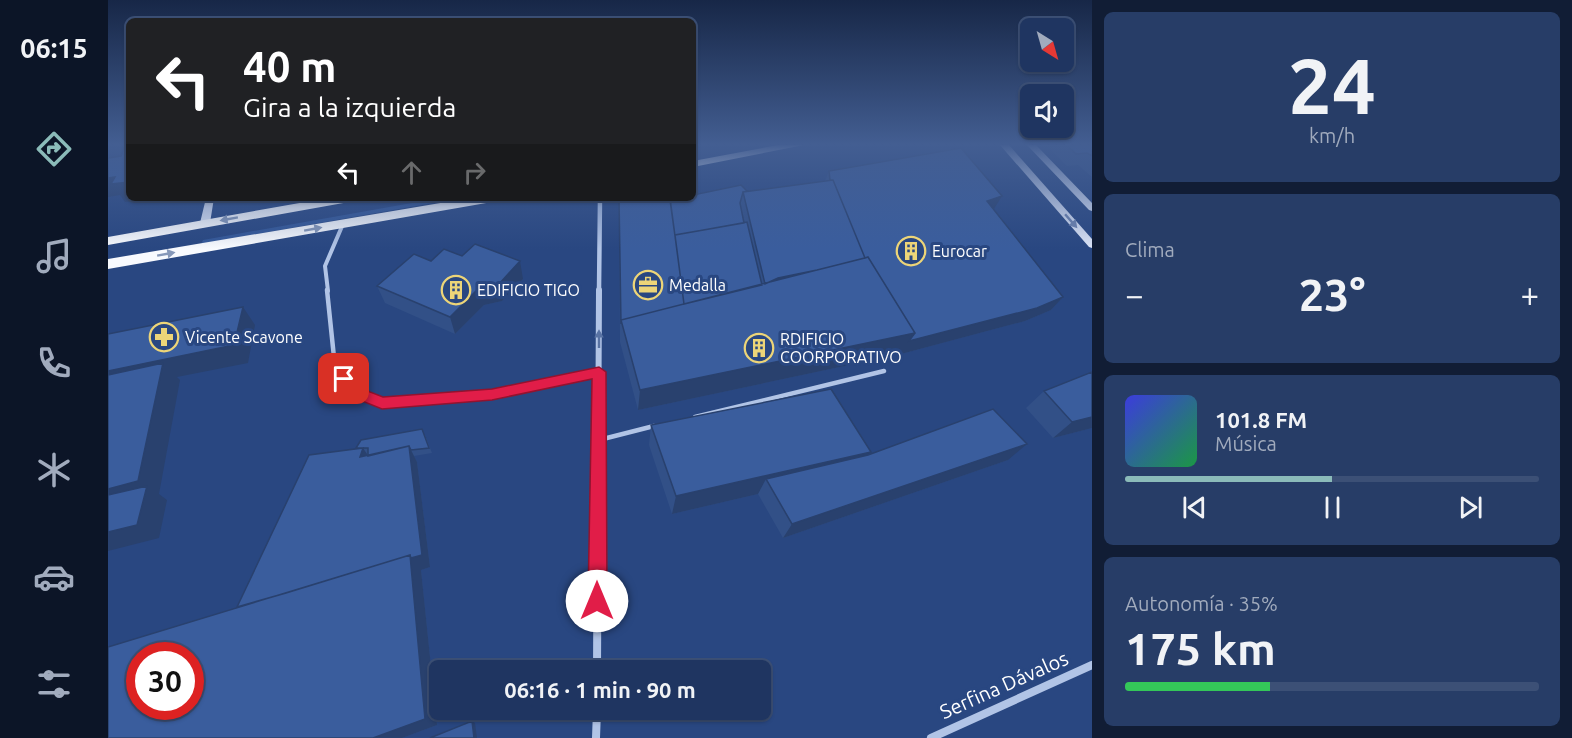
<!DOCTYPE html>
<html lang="es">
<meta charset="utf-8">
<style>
:root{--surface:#1f3561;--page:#273d67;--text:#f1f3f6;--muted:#a1abbd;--line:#3c5076;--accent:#8bbbb9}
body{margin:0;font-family:Ubuntu,sans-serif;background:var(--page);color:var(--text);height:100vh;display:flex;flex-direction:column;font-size:22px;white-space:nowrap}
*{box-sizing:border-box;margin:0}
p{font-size:20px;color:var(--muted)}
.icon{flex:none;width:33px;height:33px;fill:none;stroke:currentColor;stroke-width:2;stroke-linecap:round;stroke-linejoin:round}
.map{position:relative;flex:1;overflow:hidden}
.sheet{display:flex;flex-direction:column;gap:12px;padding:12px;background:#111d35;width:480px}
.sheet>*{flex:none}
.guide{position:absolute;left:18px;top:18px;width:570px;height:183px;border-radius:9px;box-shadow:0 2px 4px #0004,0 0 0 2px var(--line);background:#202124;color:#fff;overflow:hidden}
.needle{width:39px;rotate:143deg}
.tools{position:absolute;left:912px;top:18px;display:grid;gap:12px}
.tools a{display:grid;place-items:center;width:54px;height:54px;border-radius:9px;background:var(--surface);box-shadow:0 2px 4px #0004,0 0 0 2px var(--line);font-size:30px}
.speed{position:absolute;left:18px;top:642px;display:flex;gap:12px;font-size:30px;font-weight:700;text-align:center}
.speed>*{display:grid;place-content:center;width:78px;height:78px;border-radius:50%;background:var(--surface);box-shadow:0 2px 4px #0004,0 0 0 2px var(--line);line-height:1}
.speed .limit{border:9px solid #d22;background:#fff;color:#111}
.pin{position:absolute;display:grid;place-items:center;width:51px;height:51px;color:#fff;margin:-26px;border-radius:12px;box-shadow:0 3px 9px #0006}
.me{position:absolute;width:66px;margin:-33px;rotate:0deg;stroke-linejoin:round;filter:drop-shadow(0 0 4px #0008)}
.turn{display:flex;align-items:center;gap:21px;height:126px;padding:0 18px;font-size:27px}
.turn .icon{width:78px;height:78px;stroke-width:2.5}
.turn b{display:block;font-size:42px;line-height:51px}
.lanes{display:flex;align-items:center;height:57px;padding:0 18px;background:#0003;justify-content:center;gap:30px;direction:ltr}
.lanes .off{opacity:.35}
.big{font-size:45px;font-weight:600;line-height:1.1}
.sheet .widget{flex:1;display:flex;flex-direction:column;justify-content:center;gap:9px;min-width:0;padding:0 21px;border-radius:9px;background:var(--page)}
.sheet .dial{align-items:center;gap:0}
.dial b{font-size:78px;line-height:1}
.song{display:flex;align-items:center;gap:18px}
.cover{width:72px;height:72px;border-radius:9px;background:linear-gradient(135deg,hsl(240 70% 55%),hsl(140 70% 35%))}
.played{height:6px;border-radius:3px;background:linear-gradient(90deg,var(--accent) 50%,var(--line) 50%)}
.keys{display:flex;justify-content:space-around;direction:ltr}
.heat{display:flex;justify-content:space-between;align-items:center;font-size:33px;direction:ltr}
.charge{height:9px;border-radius:4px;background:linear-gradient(90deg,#34c759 35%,var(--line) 0)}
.trip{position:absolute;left:321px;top:660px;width:342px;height:60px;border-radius:9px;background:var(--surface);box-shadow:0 2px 4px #0004,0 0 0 2px var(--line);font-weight:600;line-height:60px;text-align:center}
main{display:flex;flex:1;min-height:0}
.tabs{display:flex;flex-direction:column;width:108px;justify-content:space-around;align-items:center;background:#0c1527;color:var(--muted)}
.tabs .icon{width:42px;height:42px}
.tabs .selected{color:var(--accent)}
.tabs b{font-size:27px;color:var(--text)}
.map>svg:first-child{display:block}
.green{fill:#345898}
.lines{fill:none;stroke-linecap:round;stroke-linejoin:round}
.service-far1{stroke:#b1c4e6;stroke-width:4}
.service{stroke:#b1c4e6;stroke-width:4.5}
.minor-far2{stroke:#b1c4e6;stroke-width:4.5}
.minor-far1{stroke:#b1c4e6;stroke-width:6}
.minor{stroke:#b1c4e6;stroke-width:8}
.secondary{fill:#dae3f6;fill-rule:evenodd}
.trunk{fill:#f8fafe;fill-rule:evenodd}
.wall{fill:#325087}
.shaded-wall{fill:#29416e}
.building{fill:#3a5d9d;stroke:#29416e;stroke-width:1.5;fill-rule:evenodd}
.oneway{fill:#8698b9}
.oneway2{fill:#7085b0}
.oneway3{fill:#5973a4}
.route{fill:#e11d48;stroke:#92132f;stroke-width:1.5}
.labels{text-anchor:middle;stroke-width:6;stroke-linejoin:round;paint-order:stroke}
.poi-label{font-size:16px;fill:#fff;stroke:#294781;text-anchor:start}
.near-street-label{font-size:20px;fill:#fff;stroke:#294781}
</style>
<main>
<nav class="tabs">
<b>06:15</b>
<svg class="icon selected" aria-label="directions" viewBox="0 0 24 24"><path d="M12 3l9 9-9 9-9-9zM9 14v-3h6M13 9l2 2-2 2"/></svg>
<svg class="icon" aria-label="music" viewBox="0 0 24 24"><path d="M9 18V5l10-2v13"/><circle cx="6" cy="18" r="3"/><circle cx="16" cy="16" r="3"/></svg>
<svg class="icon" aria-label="phone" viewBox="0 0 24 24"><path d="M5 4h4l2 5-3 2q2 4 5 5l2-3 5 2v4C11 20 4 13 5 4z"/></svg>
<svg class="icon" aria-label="climate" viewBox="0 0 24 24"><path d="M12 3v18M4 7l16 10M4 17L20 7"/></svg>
<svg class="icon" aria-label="car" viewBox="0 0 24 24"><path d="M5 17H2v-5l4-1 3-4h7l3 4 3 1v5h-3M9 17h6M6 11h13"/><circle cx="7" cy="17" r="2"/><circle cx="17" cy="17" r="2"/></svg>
<svg class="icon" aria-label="filters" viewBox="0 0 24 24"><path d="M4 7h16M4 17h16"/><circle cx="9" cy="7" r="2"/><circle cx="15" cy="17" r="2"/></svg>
</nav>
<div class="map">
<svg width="984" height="738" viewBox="0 0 984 738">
<rect width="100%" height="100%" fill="#294781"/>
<!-- green -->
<path class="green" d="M332,198H353L93,244L95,240Z"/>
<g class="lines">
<!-- service-far1 -->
<path class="service-far1" d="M220,291L217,266L235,224"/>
<!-- service -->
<path class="service" d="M219,290L227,367L244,391L274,403L384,395L491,372
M587,417L776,371
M491,440L546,426"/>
<!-- minor-far2 -->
<path class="minor-far2" d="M491,291L492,198"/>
<!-- minor-far1 -->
<path class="minor-far1" d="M490,484L491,290"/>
<!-- minor -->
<path class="minor" d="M489,670L490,482
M488,738L489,710
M823,738L984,665"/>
<!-- secondary -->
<path class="secondary" d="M892,145H901L984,239V248L981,247Z
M919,145H928L984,203V211L981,210Z
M98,198H106L102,223L97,226L92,223Z"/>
<!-- trunk -->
<path class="trunk" d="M670,145H696L585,167V161Z
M220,198H247L241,202L0,245V237Z
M362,198H390L384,202L0,269V259Z"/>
</g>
<!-- wall -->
<path class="wall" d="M942,145H984V177L970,165L959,166L940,147Z
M721,171L886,209L955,297L943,310L917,321L793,354L530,410L512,342L511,198H562V200L639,191L717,181Z
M354,256L415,279L394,301L376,305L347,334L277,303L269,286L323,261Z
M984,372V428L945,438L918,408L936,391Z
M543,425L763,452L760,455L900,460L675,538L650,494L564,514L541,445Z
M317,435L324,453L306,456L309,462L322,567L313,570L329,725L294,738H0L130,608L129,607L249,449L248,448Z"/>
<!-- shaded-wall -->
<path class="shaded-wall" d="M7,177L21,182V198H42L17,202L12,195L0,197V178Z
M894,196L886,209L879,201Z
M412,261L415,279L394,301L376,305L347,334L342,317L372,287Z
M758,261L657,285L670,278Z
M955,297L943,310L917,321L793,354L530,410L532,390Z
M135,307L147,325L140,363L69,377L72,380L51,494L59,500L51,538L0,551V371Z
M984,417V428L945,438L964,422Z
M919,444L900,460L675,538L684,524Z
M301,446L309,462L322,567L313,570L329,725L294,738H265L147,617L129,607Z
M255,448L265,463L252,457Z
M763,452L749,471L658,479L650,494L564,514L568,496Z
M364,721L367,723L369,738H366Z"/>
<!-- building -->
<path class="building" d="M17,145H21V182L3,184L7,177L0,178V158L13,156Z
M959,145H984V156L979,153L968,154Z
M853,148L894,196L879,201L955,297L929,308L801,341L807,333L760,257L757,258L725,180H722L721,171Z
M725,180L757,258L709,270L670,278L657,284L635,192Z
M633,185L639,191L635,192L632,203L636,223L567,235V236L562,200L571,198H585V195Z
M511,198H562L576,304L513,320V324Z
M639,222L654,285L576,304L567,235Z
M367,244L412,261L391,284L372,287L342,317L269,286L306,254L323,261L336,249L354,256Z
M760,257L807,333L532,390L513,320Z
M135,307L126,345L0,371V334Z
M55,363L30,481L0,489V375Z
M984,372V417L964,422L936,391Z
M723,389L763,452L568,496L543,425Z
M885,409L919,444L684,524L658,479L760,455Z
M314,429L321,448L303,450L301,446L260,456V448H248L253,440Z
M301,446L314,555L303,558L302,555L178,593L129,607L201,455L255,448L252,457Z
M39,486L29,525L0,532V495Z
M302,555L317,719L265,738H0V647ZM32,656H82V706H32Z
M364,721L366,738H322Z"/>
<!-- one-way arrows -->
<defs><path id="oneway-solid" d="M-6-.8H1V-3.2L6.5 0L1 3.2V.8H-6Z" transform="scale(1.5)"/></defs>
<g class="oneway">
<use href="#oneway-solid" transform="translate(121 219) rotate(170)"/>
<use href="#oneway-solid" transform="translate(205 229) rotate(-10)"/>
<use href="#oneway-solid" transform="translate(58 254) rotate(-10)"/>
</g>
<use class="oneway2" href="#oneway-solid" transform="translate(963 221) rotate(49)"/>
<use class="oneway3" href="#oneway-solid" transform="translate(491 339) rotate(-90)"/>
<!-- sky -->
<linearGradient id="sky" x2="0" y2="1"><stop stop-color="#172747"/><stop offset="0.58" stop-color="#435e92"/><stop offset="1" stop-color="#435e92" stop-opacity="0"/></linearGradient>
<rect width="984" height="249" fill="url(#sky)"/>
<!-- route -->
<path class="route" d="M491,367L498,372L499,601L496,608L489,611L483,608L480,601L484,379L384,400L274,409L239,395L229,379L236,374L240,375L249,387L275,397L384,389Z"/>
<!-- icons -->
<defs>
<g id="building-ring" transform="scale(1.5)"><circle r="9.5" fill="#294781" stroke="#edd578" stroke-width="1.5"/><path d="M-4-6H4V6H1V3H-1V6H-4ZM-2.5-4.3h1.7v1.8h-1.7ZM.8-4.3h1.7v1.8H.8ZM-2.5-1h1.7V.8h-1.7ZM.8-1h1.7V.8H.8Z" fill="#edd578"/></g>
<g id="office-ring" transform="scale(1.5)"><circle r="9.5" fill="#294781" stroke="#edd578" stroke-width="1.5"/><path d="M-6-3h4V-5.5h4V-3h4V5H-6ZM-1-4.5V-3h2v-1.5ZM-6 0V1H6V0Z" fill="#edd578"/></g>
<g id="pharmacy-ring" transform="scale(1.5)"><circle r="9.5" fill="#294781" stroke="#edd578" stroke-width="1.5"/><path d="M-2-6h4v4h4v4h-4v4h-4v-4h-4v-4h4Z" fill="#edd578"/></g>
</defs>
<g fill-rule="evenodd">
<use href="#building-ring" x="803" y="251"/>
<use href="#office-ring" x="540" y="285"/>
<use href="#building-ring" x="348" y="290"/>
<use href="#pharmacy-ring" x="56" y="337"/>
<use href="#building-ring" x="651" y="348"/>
</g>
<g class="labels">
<!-- poi labels -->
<g class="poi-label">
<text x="824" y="257">Eurocar</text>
<text x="561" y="291">Medalla</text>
<text x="369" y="296">EDIFICIO TIGO</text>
<text x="77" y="343">Vicente Scavone</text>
<text x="672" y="345">RDIFICIO<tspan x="672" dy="18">COORPORATIVO</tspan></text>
</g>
<!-- near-street labels -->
<g class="near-street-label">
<text transform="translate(896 685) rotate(-24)" y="7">Serfina Dávalos</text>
</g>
</g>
</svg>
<div class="tools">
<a><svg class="needle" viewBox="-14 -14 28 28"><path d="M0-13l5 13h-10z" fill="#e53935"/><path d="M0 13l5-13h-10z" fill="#a1abbd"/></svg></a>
<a><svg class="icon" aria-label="sound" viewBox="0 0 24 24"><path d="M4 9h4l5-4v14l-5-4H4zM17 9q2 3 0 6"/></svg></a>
</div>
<div class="speed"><div class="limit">30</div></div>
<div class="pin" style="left:236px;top:379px;background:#d93025"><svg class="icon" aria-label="arrive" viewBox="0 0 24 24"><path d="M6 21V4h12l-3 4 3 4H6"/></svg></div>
<svg class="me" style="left:489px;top:601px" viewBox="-20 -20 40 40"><circle r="19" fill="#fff"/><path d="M0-13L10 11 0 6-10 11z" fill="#e11d48"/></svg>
<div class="trip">06:16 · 1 min · 90 m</div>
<div class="guide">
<div class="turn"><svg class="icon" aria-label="left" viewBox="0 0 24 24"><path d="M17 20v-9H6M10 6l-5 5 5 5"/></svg><div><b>40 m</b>Gira a la izquierda</div></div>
<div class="lanes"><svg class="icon" aria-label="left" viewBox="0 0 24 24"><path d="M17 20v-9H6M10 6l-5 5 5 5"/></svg><svg class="icon off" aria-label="ahead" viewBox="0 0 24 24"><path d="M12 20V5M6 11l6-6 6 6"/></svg><svg class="icon off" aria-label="right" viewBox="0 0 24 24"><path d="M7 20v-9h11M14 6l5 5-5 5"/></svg></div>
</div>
</div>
<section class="sheet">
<div class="widget dial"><b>24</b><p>km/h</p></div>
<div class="widget"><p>Clima</p>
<div class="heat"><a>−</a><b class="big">23°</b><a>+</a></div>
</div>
<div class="widget">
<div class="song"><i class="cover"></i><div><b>101.8 FM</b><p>Música</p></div></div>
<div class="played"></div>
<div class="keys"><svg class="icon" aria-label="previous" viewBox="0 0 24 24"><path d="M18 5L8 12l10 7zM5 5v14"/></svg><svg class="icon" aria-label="pause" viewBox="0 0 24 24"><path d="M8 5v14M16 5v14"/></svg><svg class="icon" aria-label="next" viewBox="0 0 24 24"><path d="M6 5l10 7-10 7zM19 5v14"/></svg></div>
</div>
<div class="widget"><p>Autonomía · 35%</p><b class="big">175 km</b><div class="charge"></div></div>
</section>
</main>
